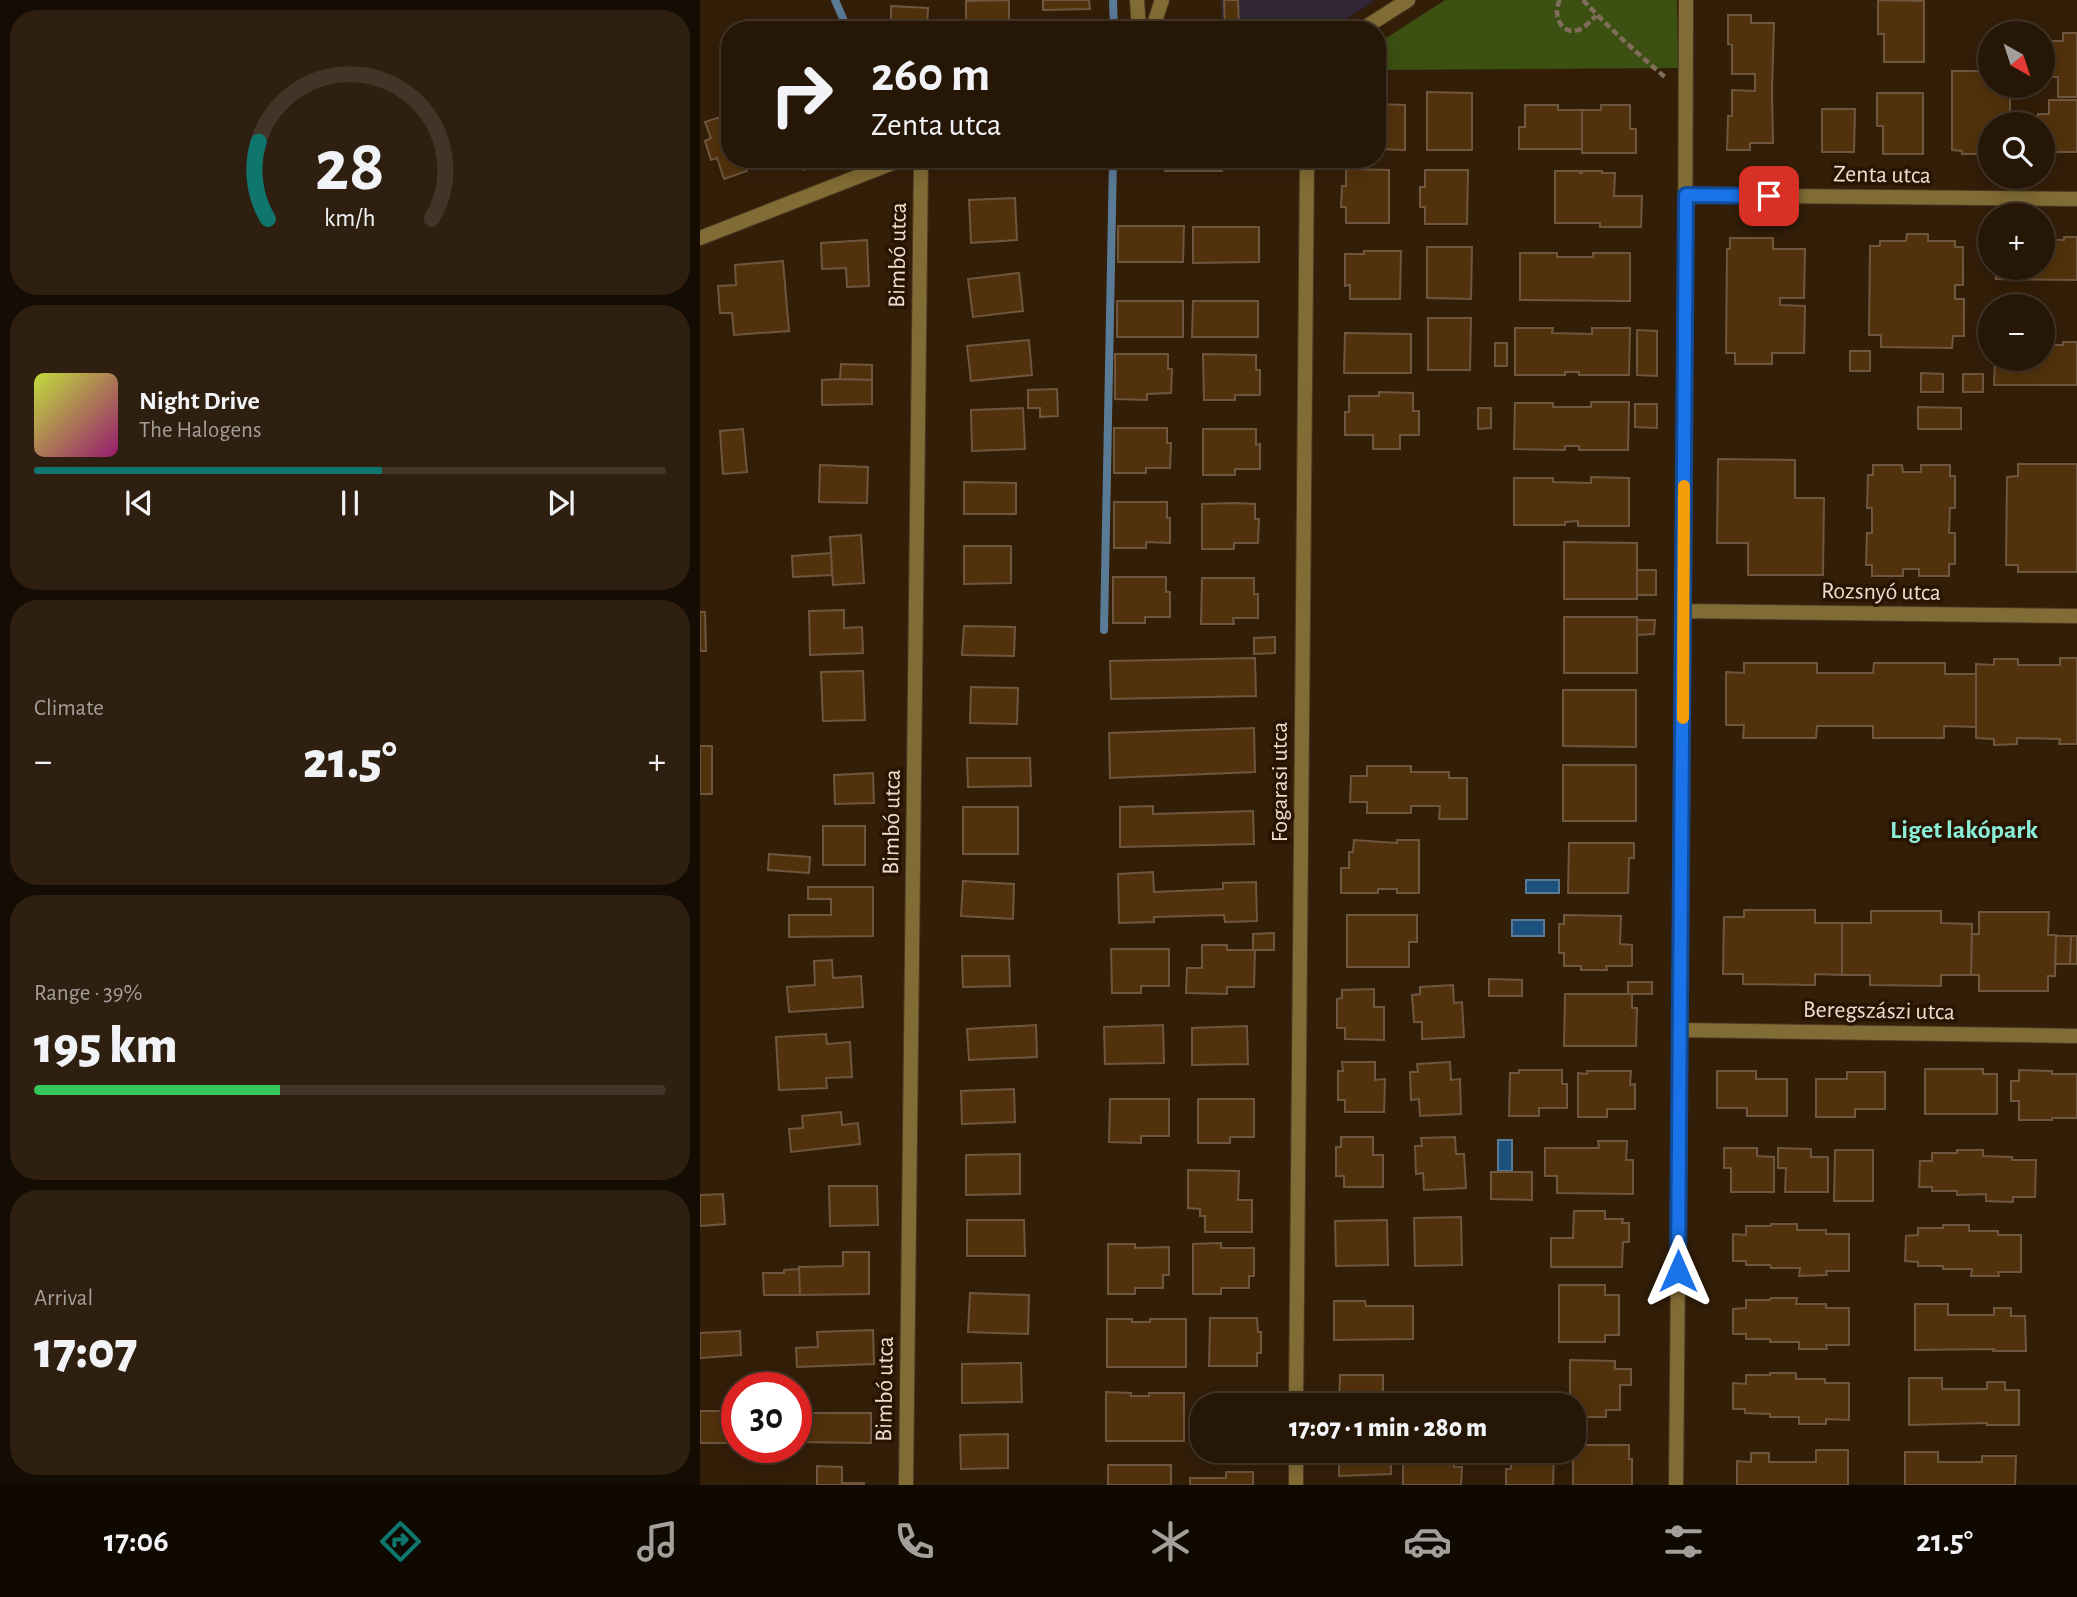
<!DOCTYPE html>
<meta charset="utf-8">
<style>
:root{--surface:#261606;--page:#2e1f10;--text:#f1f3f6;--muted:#a49f9b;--line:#423528;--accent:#0f766e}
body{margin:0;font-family:"Alegreya Sans",sans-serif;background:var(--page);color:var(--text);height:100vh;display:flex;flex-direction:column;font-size:26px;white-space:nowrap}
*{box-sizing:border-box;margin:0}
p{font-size:23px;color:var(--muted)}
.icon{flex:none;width:38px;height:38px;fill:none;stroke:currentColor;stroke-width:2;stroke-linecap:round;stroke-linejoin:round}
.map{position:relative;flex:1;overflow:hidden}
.details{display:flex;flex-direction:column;gap:10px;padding:10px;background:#150c03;width:700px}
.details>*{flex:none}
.hud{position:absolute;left:21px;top:21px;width:665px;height:147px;border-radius:28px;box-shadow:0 4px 18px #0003,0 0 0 2px var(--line);background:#261606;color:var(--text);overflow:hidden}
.needle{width:46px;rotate:141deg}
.buttons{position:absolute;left:1278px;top:21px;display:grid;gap:14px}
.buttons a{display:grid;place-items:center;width:77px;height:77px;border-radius:50%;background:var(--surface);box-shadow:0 4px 18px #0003,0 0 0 2px var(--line);font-size:35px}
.speed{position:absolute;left:21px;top:1372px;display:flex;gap:14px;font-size:35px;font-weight:700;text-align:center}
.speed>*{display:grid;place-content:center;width:91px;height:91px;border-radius:50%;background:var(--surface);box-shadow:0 4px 18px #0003,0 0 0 2px var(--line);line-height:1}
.speed .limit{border:10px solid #d22;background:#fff;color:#111}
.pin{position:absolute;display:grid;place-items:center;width:60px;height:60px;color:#fff;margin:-30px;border-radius:14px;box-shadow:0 4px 10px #0006}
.me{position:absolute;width:77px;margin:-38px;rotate:0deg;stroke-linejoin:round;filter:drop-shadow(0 0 5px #0008)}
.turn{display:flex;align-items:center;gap:24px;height:147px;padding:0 35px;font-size:32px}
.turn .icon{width:91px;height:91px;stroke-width:2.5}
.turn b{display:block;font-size:49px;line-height:60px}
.big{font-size:52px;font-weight:800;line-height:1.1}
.details .tile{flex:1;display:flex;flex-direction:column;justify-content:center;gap:10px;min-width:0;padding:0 24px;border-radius:28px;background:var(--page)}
.details .dial{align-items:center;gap:0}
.dial svg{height:182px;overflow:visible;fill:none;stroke:var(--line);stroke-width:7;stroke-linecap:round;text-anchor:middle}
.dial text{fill:var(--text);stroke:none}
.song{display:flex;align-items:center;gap:21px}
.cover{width:84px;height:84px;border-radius:10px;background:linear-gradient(135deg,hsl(70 70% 55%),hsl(320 70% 35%))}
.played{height:7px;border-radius:4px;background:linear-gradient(90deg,var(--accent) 55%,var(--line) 55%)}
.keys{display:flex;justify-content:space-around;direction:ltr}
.heat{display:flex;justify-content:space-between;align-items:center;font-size:38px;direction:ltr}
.charge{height:10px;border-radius:5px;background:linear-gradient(90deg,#34c759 39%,var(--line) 0)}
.trip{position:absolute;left:490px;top:1393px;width:396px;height:70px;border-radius:28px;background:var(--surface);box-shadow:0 4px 18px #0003,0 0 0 2px var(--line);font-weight:800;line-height:70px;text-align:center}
.dock{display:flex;height:112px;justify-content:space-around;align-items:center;background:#0f0902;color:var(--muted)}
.dock .icon{width:49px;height:49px}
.dock .selected{color:var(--accent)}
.dock b{font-size:32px;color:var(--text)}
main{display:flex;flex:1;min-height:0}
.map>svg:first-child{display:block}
.commercial{fill:#302635}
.green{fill:#3c5012}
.water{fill:#1c517d;stroke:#5a7b96;stroke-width:2}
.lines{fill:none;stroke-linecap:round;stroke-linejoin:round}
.stream{stroke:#5a7b96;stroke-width:8}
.building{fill:#52320c;stroke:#6e563f;stroke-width:2}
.lane-casing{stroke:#4d3924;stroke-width:16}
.street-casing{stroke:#4d3924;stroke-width:16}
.path{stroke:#806e5b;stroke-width:4.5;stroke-dasharray:7 3.5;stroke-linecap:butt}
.lane{stroke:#826c35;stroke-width:14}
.street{stroke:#826c35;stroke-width:14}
.route-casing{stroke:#114b97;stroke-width:18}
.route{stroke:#1a73e8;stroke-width:12}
.slow{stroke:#f59e0b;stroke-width:12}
.labels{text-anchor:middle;stroke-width:7;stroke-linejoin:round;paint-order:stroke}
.street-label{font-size:24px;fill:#ebddd0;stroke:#281401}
.neighbourhood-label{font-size:26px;font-weight:bold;fill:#89edd7;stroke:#281401}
</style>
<main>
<section class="details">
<div class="tile dial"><svg viewBox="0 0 100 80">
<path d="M14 69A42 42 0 1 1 86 69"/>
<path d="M14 69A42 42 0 0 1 10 35" stroke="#0f766e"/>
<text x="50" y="56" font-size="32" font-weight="700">28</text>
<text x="50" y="72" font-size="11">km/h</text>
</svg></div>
<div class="tile">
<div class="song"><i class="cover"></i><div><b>Night Drive</b><p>The Halogens</p></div></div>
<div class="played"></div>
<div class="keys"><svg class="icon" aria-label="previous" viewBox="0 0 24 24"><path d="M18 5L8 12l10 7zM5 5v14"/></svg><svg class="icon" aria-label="pause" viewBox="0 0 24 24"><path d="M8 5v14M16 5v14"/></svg><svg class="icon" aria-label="next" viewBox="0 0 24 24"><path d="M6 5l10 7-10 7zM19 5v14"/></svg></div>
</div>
<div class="tile"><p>Climate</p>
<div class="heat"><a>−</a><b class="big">21.5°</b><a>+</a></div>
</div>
<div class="tile"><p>Range · 39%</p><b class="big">195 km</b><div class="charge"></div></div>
<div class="tile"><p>Arrival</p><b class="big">17:07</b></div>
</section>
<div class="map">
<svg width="1377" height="1485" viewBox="0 0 1377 1485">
<rect width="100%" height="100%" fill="#331e08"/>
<!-- commercial -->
<path class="commercial" d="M521,0H676L630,30H522Z"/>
<!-- green -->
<path class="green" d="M745,0H977L978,68L677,70V44Z"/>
<!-- water -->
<path class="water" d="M826,880H859V893H826Z
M812,920H844V936H812Z
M798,1140H812V1171H798Z"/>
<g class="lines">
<!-- stream -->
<path class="stream" d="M135,0L148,30
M413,0L414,29
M404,630L413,159"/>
</g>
<!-- building -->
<path class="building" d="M309,0V30H266V1Z
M343,0H389L390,9L343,10Z
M524,0H538L539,28H525Z
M1178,0L1224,1V62H1184V34H1178Z
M191,6L228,8L227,30H191Z
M1028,15H1051V23H1074L1072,90L1073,143H1050V150H1027L1028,116H1032V90L1055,91V74H1032V45L1028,44Z
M1363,33H1377V97H1358V77H1342V41H1363Z
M1252,71H1290V86H1310V124H1290V154H1262V151L1252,150Z
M727,92L772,93V150H727Z
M1177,93H1223V154H1183V126H1177Z
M1349,100H1377V152H1342V124H1338V114H1349Z
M677,104L705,105V150L677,149Z
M825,105H858V110H882V149H819V127H825Z
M901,105H930V129H936V153H882V110H901Z
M1122,109H1155L1154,152H1122Z
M26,115L30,124V159H43L47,171L24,179L17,158L11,160L5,141L11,138L5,122Z
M100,159H134L104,170Z
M415,159H564V163H522V171H465L466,163H415Z
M646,169L689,170V223H646V207H641L642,186H646Z
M725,170H768L767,224H725V207H720V187H725Z
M855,171H880V173H882V171H902V173H915L914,196H942L941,227H900V223H855Z
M315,198L317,240L271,243L269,200Z
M418,226H484L483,262H418Z
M493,227H559V262L493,263Z
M1207,234H1228V241H1255V247H1263V285H1255V299H1264V336H1253L1252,348L1181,347V335H1169L1170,246H1180V241H1206Z
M1364,237H1377V280L1296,279V268H1342V239L1364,240Z
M1030,238H1073V249H1105L1104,298H1080V305L1105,306L1104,353H1072V364H1035V353H1026L1027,249H1030Z
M167,240L169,286L147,287L146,268L122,269L121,243Z
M727,247H772L771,299L727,298Z
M664,251H701L700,299H650V285L645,286V254H664Z
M820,253H857V257H893V253H930V301L820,300Z
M83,261L89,331L34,335L32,313H20L18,286L36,285L35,265Z
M319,273L323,311L273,317L268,279Z
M417,301H483V337H417Z
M493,301H558V337H492Z
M728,318H771L770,370H728Z
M815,328H853L852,333L892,334V328H930L929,375H879V372H865V375H815Z
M937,330L957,331V376L937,375Z
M645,333L711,334V373H644Z
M329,340L332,375L271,381L267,346Z
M1363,342H1377V385H1294L1295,359H1342V345H1363Z
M795,343H807V366H795Z
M1150,351H1170V371H1150Z
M415,354H468V369H472L471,393L447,394V400L415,399Z
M503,354L556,355V370H560V395H535V400H504Z
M141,364L172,365V380L140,379Z
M1221,373L1243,374V392H1221Z
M1263,374H1283V392H1263Z
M140,379L172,380V404L122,405V380Z
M357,389L358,416L340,417V408H328V390Z
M679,392L713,393V411H719V435H700V449H673V435H645V412H649V396H679Z
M891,402H929L928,450H879V446H865V450L814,449L815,403H853V407H891Z
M935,404H957V428L935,427Z
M1218,407L1261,408V429H1218Z
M323,408L325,449L272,451L271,410Z
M778,408H791V428L778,429Z
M414,428H467V443H471L470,468H446V473H414Z
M43,429L47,472L23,474L20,431Z
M503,429H556V445L560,444V469H535V475H503Z
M1018,459L1095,460V498H1124L1123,575H1048V543H1017Z
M1318,464H1377V572H1318V565H1306L1307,477L1318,476Z
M120,465L168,467L167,503L119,502Z
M1173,465H1202L1203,472H1221V465H1250V476H1255V508H1250L1249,533H1255V564H1249V576H1219V569H1203V576H1172V565H1166L1167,533H1172V508H1167L1168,475H1173Z
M891,477L929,478V526H878V521L865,522V525H814V478H853V482L891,483Z
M264,482L316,483V514H264Z
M414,502H467V518H470V543L446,542V548H414Z
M534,503L555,504V519H559L558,543H534V549H502V504Z
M161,535L164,583L133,585L130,537Z
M864,542L937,543V599H864Z
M264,546H311V583L264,584Z
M131,553L132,575L93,577L92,556Z
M937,570H956V595H937Z
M413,577H466V592H470V617H445V623H413Z
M502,578H554V594H558V618H533L534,624H501Z
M144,610V628L162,627L163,653L110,655L109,611Z
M0,612H5L6,651H0Z
M864,617H937V673H864Z
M937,620H955L954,634L937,635Z
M264,626L315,627L314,656L262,655Z
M575,637V653L554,654V638Z
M555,658L556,696L411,699L410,661Z
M1360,658H1377V744H1359L1360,739L1317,738V744L1294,745V739L1276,738V664L1294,665V659H1318V665H1360Z
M1044,663H1117V673H1173L1174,663H1245V674H1276V727L1244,726V738H1173V726H1117L1116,738H1043L1044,725H1026V672L1044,673Z
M163,671L165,720L123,721L121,672Z
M271,687L318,688L317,724L270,723Z
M863,690H936V747L863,746Z
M554,728L555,772L410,778L409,733Z
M0,746H12V794H0Z
M267,758H330L331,786L268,787Z
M863,765H936V821H863Z
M667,766H711V772H749V778H767V819H739L740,806H711V813H667V802H650L651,776H667Z
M173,773L174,803L135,804L134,775Z
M453,806V814L553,811L554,844L420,847V807Z
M263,807H318V854H263Z
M123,826H165V865H123Z
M654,840L697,843V840H719V893H697V889H678V893H641V868H649V852H653Z
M869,843H934V858H929L928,893H868Z
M69,854L110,857L109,873L68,870Z
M453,872L454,892L523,889V883L556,882L557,921L525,922L524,915L454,917V922L419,923L418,874Z
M263,881L314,884L313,919L261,916Z
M108,887H173V936L89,937V915H131V899H108Z
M1044,910H1115V923H1142V975L1115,974V985L1043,984V974H1023L1024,917H1044Z
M1171,911H1241V923L1272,924L1271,975H1241V986L1170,985V975H1142V923H1171Z
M1279,912H1349L1348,935H1356L1355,976H1348V991H1279V975H1271L1272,934H1279Z
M647,915H717V942H709V967H647Z
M864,915L921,916L920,944L932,945V966H906L907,970H881V966H864V953H859V924H864Z
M574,933V950H553V934Z
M1356,936H1371L1370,964H1355Z
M1371,936H1377V964H1370Z
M502,945H527V950H555L554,987H527V994L486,993L487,968H502Z
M411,949H469V986H441V993H412Z
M262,956H309L310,986L263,987Z
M132,960L133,978L161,976L163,1007L89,1012L87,987L115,985L114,961Z
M789,979L822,980V996H789Z
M928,982H952V994H928Z
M753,985L754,1003L762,1002L764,1037L722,1039V1022H714L712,995L720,994V987Z
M674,989V1007H684V1040L645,1039V1028H637V999L642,998V990Z
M865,994H932V1008H937L936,1046H864Z
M336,1025L337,1057L269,1060L267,1029Z
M463,1025L464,1063L405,1064L404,1027Z
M547,1026L548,1064L492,1065V1028Z
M126,1034L127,1044L150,1042L152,1077L126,1078L127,1088L79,1090L76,1037Z
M642,1062H675V1080L685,1079L684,1112H645V1100H638V1071H643Z
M750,1062L751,1080L760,1079L761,1114L720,1116L719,1099L711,1100L710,1072H718L717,1064Z
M1225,1069H1283V1074H1297V1114H1225Z
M819,1070H862V1084H867V1108H839V1116H809L810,1073H819Z
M1319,1070L1352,1071V1074H1377V1118H1352V1120H1319V1101H1311V1081H1319Z
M887,1071H931L930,1085L935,1084V1109H907V1117H878V1073L887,1074Z
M1017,1071H1056V1079H1087V1116H1047V1108H1017Z
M1147,1072H1185V1109H1155V1117H1116V1079H1147Z
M314,1089L315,1122L262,1124L261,1091Z
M410,1099H469V1136H441V1143L409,1142Z
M498,1099H554V1137H530V1143H498Z
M141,1112L142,1125L158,1123L160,1144L91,1152L89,1129L103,1128L102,1116Z
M641,1137H673V1155H683V1187H644V1176H636V1147H641Z
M755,1137L756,1154H764L766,1188L724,1190L723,1173L716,1174L715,1146H722L721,1138Z
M898,1141H927L926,1160H933V1194L857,1193V1176H845V1148H899Z
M1024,1148H1057V1156L1074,1157V1192H1031V1168H1024Z
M1078,1148L1111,1149V1157H1128V1192H1085L1086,1168H1078Z
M1135,1150H1173V1201H1134Z
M1257,1150H1283V1156L1312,1157V1160H1336L1335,1197H1313V1202L1286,1201V1194L1257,1195V1191H1232V1187H1219L1220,1161H1232V1153H1257Z
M320,1154V1194L266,1195V1155Z
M488,1170L539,1171L538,1200H552V1232H505V1216H500V1209L488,1208Z
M791,1172H832V1200L791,1199Z
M129,1186H177L178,1225L130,1226Z
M23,1194L25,1224L0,1226V1195Z
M874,1211H905V1219H923L922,1223H929V1242H923L922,1267H851V1238H873Z
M761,1217L762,1265L715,1266L714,1218Z
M267,1220H324L325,1256H267Z
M687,1220L688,1265L636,1266L635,1221Z
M1071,1224H1097V1230H1126V1234H1149V1271H1126L1127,1275L1099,1276L1100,1268H1071L1070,1265H1046V1261H1033V1234L1046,1235V1226H1071Z
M1243,1225H1269V1231H1298V1235H1321V1272H1298L1299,1276H1271L1272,1269H1243V1266H1218V1262L1205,1261L1206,1236L1218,1235V1228H1243Z
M521,1243V1248H554V1276H549V1288H521V1294H493V1244Z
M408,1244H435V1248L469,1247V1275H463V1288H435V1294H408Z
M143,1252H169V1294L100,1295L99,1267L143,1266Z
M99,1269L100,1295H64L63,1273H84V1270Z
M859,1285H905V1295H919V1335H905V1342H859Z
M270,1293L329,1295L328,1334L268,1332Z
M1071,1298H1097L1096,1304H1126V1308H1149V1345H1126L1127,1349H1099V1342H1070V1339H1046V1334H1033V1309L1046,1308V1300H1070Z
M634,1301H665L666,1306H713V1339L634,1340Z
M1215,1304H1248V1315H1294V1308H1311V1316H1325L1326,1351H1293L1294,1349L1215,1350Z
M510,1318H557L558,1332H561V1353H557V1366H509Z
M407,1319H432V1322H450V1319H486V1367H407Z
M173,1330L174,1364L97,1367L96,1348L118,1347L117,1332Z
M40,1331L41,1355L0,1358V1333Z
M870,1360L915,1361V1369H931V1385H920V1410H906V1417H873V1405H870Z
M321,1363L322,1402L262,1403V1364Z
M1070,1373H1096V1379H1125V1383H1149V1420L1126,1419V1424H1099V1417H1070V1414L1045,1413V1409H1033V1383L1046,1384V1375H1070Z
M640,1375H683V1405H639Z
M1209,1378H1242V1389H1287V1382H1305V1390H1319V1425H1287V1423L1209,1425Z
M406,1392L431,1393V1396H449V1393H484V1441H406Z
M557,1393V1405H509V1394Z
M0,1411H37V1443H0Z
M96,1413H171V1443L96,1442Z
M308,1434V1468L261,1469L260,1435Z
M873,1445H929V1459H932V1485H873Z
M1116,1450H1148V1485H1037V1461L1051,1462V1453H1069V1462H1116Z
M631,1451H691V1474L639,1476V1457H632Z
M696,1451H754V1467H762L761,1485H703V1461H696Z
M811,1451H854L853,1485H806V1469H811Z
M1205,1452H1238V1462H1282V1456H1316L1315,1485H1205Z
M408,1465H471V1485H408Z
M117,1466L142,1467V1483H164V1485H117Z
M526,1472H553V1485H490V1478H526Z"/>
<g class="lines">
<!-- lane casing -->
<g class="lane-casing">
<path id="lane" d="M437,0L439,30
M452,30L462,0"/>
</g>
<!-- street casing -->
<g class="street-casing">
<path id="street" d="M661,30L708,0
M986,195L1377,199
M0,238L203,159
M984,611L1377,616
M980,1030L1377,1036
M596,1405L607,159
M206,1485L221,159
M596,1485V1451
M976,1485L984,611L986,0"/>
</g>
<!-- path -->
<path class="path" d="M860,0C852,14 861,36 878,30C885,28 891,20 896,16
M883,0C909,28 937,53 966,78"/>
<!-- lane -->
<use href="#lane" class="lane"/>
<!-- street -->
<use href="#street" class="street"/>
</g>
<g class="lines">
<!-- route casing -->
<g class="route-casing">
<path id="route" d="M978,1271L986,195L1069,196"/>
</g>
<!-- route -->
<use href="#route" class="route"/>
<!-- slow -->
<path class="slow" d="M983,718L984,486"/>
</g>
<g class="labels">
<!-- street labels -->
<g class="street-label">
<text transform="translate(1182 174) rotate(1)" y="8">Zenta utca</text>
<text transform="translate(197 255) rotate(-89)" y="8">Bimbó utca</text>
<text transform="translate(1181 591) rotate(1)" y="8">Rozsnyó utca</text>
<text transform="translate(579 782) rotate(-90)" y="8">Fogarasi utca</text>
<text transform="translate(191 822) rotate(-89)" y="8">Bimbó utca</text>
<text transform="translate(1179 1010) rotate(1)" y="8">Beregszászi utca</text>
<text transform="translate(184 1389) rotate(-89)" y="8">Bimbó utca</text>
</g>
<!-- neighbourhood labels -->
<g class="neighbourhood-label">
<text x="1264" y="838">Liget lakópark</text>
</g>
</g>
</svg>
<div class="buttons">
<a><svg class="needle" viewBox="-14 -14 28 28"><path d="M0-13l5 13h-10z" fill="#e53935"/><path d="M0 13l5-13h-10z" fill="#a49f9b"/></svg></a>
<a><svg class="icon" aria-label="search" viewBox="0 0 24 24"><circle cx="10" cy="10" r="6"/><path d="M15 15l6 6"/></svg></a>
<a>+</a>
<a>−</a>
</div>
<div class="speed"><div class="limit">30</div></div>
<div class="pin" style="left:1069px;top:196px;background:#d93025"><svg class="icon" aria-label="arrive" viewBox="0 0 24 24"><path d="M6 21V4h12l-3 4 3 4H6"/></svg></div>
<svg class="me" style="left:978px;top:1271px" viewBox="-20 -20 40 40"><path d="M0-17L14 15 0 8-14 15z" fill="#1a73e8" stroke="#fff" stroke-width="4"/></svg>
<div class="trip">17:07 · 1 min · 280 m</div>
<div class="hud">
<div class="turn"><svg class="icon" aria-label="right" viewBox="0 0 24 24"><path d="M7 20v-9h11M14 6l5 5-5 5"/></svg><div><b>260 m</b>Zenta utca</div></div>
</div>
</div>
</main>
<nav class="dock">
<b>17:06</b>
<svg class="icon selected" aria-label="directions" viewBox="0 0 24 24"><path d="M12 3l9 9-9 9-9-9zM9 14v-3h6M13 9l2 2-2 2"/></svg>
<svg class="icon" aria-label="music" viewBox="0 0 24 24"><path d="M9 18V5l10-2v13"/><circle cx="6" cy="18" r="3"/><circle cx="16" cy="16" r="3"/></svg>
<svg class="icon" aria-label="phone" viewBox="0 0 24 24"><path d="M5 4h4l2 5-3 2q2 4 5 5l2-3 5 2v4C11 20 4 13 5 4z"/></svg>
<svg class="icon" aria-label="climate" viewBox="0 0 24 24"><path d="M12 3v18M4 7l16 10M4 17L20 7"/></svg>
<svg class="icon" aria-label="car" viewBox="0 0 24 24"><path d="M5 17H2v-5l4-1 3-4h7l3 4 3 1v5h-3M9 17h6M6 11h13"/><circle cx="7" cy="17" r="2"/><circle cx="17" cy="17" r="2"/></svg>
<svg class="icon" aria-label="filters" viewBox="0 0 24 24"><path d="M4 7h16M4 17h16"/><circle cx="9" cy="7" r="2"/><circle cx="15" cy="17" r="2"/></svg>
<b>21.5°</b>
</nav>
